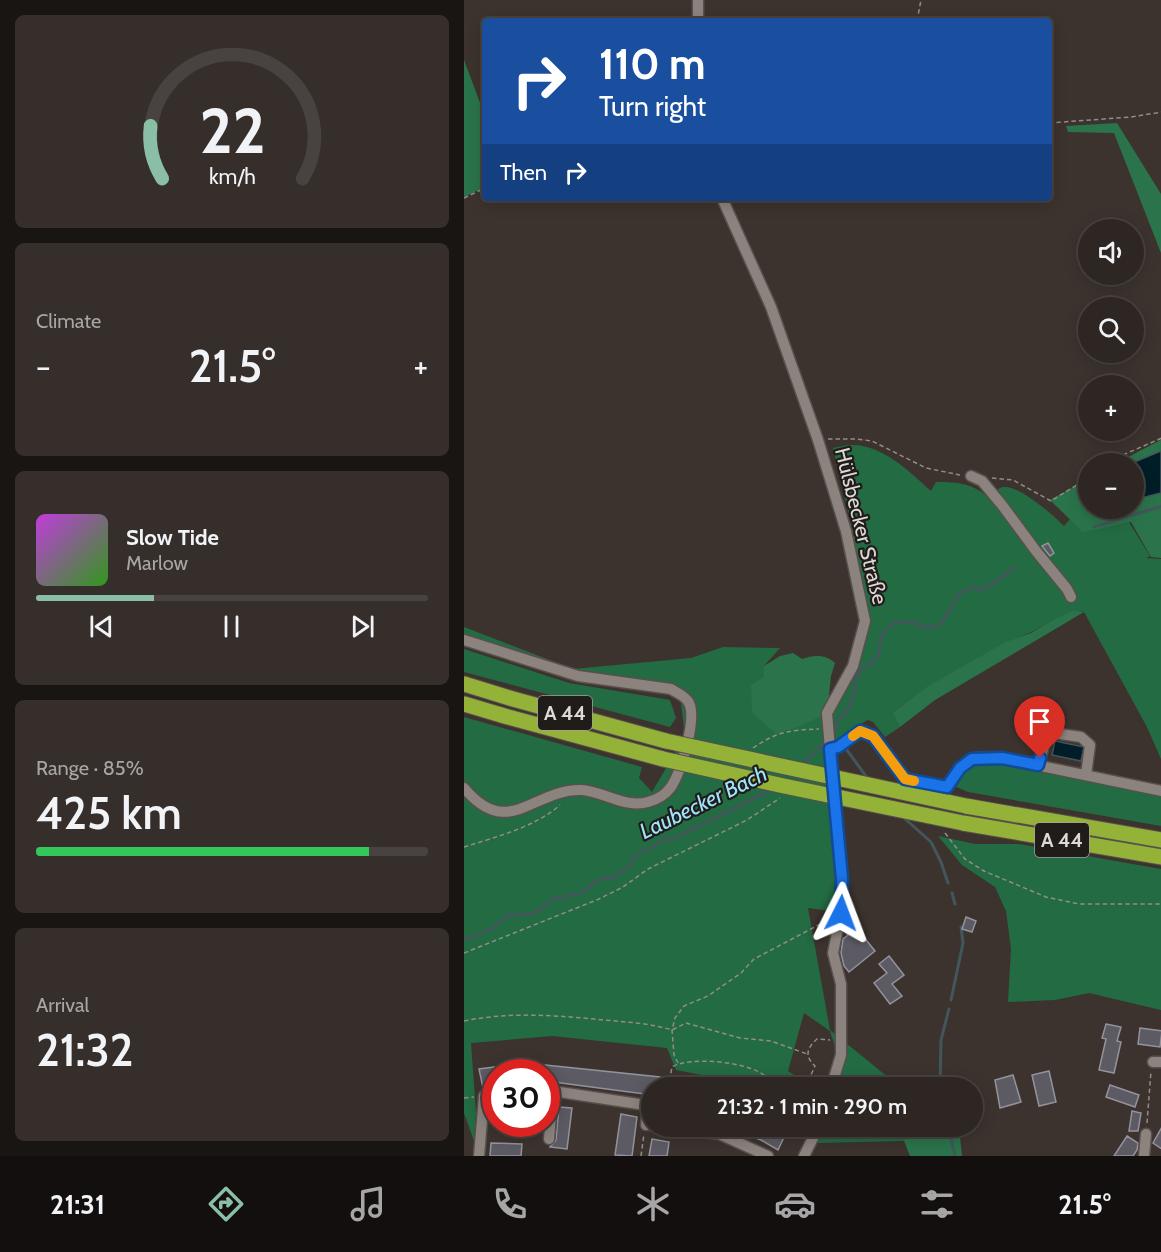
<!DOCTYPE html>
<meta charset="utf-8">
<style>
:root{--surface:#2d2622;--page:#352e2a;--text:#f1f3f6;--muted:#a7a5a5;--line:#484340;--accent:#8abfa5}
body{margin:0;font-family:Cabin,sans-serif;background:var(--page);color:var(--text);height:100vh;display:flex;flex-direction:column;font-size:22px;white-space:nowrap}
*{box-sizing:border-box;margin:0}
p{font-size:20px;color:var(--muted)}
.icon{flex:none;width:33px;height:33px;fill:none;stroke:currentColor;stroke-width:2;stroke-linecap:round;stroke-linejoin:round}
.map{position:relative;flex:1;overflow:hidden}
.details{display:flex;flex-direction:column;gap:15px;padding:15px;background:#191513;width:464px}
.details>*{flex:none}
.top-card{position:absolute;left:18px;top:18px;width:570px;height:183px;border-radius:6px;box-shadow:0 3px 15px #0003,0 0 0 2px var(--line);background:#1a4fa0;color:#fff;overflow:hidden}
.controls{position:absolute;left:614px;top:219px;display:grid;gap:12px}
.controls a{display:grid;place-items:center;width:66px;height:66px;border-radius:50%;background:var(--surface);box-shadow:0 3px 15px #0003,0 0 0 2px var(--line);font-size:30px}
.speed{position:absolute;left:18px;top:1059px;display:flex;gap:12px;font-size:30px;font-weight:700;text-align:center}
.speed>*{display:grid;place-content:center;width:78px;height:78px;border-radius:50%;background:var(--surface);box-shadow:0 3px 15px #0003,0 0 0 2px var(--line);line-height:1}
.speed .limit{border:9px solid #d22;background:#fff;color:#111}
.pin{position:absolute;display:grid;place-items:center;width:51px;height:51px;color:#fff;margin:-62px -26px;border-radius:50% 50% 50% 0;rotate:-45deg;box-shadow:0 0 6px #0007}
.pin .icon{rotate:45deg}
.me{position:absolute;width:66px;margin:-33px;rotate:3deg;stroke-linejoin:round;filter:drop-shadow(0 0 4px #0008)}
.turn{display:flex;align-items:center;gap:21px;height:126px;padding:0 18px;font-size:27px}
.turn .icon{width:78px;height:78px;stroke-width:2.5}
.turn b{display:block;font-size:42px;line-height:51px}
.then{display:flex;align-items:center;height:57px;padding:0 18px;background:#0003;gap:12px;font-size:22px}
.big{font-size:45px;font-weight:600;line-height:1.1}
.details .widget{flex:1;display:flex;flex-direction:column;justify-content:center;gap:9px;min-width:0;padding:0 21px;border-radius:9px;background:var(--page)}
.details .dial{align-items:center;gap:0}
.dial svg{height:156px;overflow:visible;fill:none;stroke:var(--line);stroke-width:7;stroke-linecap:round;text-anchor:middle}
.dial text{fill:var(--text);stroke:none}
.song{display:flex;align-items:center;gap:18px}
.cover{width:72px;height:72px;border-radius:9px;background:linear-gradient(135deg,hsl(290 70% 55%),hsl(110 70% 35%))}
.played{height:6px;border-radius:3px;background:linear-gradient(90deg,var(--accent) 30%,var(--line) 30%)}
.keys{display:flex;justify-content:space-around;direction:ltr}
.heat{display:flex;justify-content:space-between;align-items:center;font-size:33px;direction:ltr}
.charge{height:9px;border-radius:4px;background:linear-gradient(90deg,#34c759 85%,var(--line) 0)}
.trip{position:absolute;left:177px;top:1077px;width:342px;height:60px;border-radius:30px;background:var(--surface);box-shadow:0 3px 15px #0003,0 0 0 2px var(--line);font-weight:600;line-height:60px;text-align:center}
.tabs{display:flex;height:96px;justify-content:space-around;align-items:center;background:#120f0e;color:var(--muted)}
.tabs .icon{width:42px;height:42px}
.tabs .active{color:var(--accent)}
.tabs b{font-size:27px;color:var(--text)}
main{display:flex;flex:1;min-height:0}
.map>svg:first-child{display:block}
.green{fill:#236b43}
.forest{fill:#2b744b}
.water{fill:#011e28;stroke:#43565c;stroke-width:1.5}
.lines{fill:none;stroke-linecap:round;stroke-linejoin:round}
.stream{stroke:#43565c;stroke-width:3}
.building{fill:#5c5a63;stroke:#94929d;stroke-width:1.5}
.minor-casing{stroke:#57504c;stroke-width:13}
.highway-casing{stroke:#57504c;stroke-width:17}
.path{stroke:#928c88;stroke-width:1.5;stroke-dasharray:4.5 3;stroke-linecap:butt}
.minor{stroke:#8d837e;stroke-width:10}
.highway{stroke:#94b238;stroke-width:15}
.highway-bridge-casing{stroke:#57504c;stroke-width:17;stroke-linecap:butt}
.highway-bridge{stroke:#94b238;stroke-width:15}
.route-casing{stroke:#114b97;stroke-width:15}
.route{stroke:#1a73e8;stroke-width:10}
.slow{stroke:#f59e0b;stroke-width:10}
.labels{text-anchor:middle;stroke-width:4.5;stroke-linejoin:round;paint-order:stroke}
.shield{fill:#201c1a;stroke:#a5a09e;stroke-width:1.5}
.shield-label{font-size:20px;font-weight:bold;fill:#ded9d6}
.street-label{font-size:21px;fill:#ded9d6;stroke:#201c1a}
.water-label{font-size:22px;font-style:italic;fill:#a0e5fe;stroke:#201c1a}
</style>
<main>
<section class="details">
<div class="widget dial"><svg viewBox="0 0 100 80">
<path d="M14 69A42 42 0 1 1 86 69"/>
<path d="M14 69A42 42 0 0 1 8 42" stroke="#8abfa5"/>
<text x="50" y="56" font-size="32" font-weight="700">22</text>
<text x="50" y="72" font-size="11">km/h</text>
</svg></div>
<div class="widget"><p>Climate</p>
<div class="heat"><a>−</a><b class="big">21.5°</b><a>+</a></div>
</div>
<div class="widget">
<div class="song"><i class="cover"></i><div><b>Slow Tide</b><p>Marlow</p></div></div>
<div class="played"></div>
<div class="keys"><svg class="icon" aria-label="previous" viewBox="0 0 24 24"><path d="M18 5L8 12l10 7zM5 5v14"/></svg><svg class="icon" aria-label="pause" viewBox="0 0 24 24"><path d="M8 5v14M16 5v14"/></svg><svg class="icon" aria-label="next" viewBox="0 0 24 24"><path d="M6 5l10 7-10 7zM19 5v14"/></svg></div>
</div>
<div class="widget"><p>Range · 85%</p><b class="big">425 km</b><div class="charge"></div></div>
<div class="widget"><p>Arrival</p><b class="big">21:32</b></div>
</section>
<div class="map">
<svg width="698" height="1156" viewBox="0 0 698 1156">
<rect width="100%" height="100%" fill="#3c332e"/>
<!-- green -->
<path class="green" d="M697,440L667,522H665L686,556L682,558L697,559V759L683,727L620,612C598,610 584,625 565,633C516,655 471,681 428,713L436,727L421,737L409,722L404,720L391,727L372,741L368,714L405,618L386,519L369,448C375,447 381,445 387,445C418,444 446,472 467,491L472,482C493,482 509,483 525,498C529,494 534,487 540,487C555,485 589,515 600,526L606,519L586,500L624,479V508H669V464L653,463Z
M0,627L109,669L227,658L259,647L316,648L300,666V677L363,713L374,912L344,908L366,1030L436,1087H366L374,1056L366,1031L340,1013L324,1071L341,1082L340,1087H287L273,1082L212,1070L203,1048L88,1036L7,1043L12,1113L10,1141L0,1113V717L178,767L175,778L188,792L221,736L215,687L109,669L0,634Z
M0,649L105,683L206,700L212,718L206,727L0,672Z
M524,761L697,795V826L504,792L490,786L504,768Z
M474,836L511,844H555L697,869V1010L625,993L591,1000L544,1002L547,949L542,911L531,887L498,865Z
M351,1127H445L440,1141L353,1143Z"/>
<!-- forest -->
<path class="forest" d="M0,60L21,116V187L0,197Z
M653,123L697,194V253L650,133L604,132L602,126Z
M697,440V558L687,557L667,522L619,532L586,500L624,479V508H669V464L653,463Z
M609,611L620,612L471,700L436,727L428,713L463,687L506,662L542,642L567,633L592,618Z
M329,653L338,659C350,655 361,654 371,663L367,676L363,713L337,726L312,734L288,713L287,685L300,677V666L316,656Z
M445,1126L483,1127L496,1137L498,1156H446L440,1141Z"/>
<!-- water -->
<path class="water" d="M697,451V493L669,500L668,463Z
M591,741L620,747L617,761L588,755Z"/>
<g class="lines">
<!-- stream -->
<path class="stream" d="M630,527L698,506
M369,734L375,719L382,712L386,705L391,689L392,679L397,669L406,665L415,654L417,636L431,622H448L463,628L477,624L495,594L508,587L516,590C530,585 539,575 552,567
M380,746L404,779
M336,765L362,742
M439,817L467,842L477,862L484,883
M488,893L491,904
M0,938L10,937L29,928L42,916L69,914L89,899L118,893L132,881L143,877L147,879L166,866L173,854L189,847L201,838L205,841L309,789
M487,1000L499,943L497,927
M476,1088L477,1040L485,1009
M484,1126L491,1156"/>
</g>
<!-- building -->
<path class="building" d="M584,543L590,553L586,556L578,546Z
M502,917L512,921L508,932L498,929Z
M385,919L411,951L385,972L380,966L377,953L379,939L384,935L381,931Z
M425,956L440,975L428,984L438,996L426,1004L410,983L423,973L415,964Z
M642,1024L657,1027L653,1041L657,1042L650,1073L635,1070L642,1039L638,1038Z
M676,1028L698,1031L696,1047L674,1044Z
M62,1063L196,1077L195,1088H188V1095L82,1081V1072H32V1085L19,1088L15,1069Z
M585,1071L592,1102L575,1106L568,1075Z
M549,1075L557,1102L536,1108L531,1080Z
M646,1085L675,1095L671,1107L642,1097Z
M95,1107L108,1108L103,1149L86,1147L92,1140Z
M668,1111L677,1113L674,1131H665Z
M157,1114L173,1117L168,1156L151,1155Z
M261,1126H308L322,1133L314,1150L297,1140Z
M698,1127V1149L689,1143Z
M663,1136L674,1143L673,1150L669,1156H650Z
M188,1139L205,1142L203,1156H185Z
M27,1143L58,1144L57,1156H26Z"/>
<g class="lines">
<!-- minor casing -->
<g class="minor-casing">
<path id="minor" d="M234,0V21
M258,198L307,307L354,440L382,531L401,621L389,666L363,713L378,892L377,913L369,953L377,984V1055L367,1088
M507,476L518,481L538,505L572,551L603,589L607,597
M0,640L114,676L207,689C213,693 222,696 225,703C233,719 217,772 207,787C202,794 193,800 184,802C162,809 139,791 117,790C69,789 44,841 0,788
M366,749L374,747L396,731L409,736L441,779L483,787C489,782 491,777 495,771C505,754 521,757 538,758L698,791
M574,765L582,740L589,733L617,737L626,745L622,775
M689,1062H698
M82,1090L188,1106
M184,1105L182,1125H188
M200,1126L255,1134L304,1156
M85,1139L89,1091
M15,1156L20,1096L32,1094
M340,1156L355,1126
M680,1156L682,1134"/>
</g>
<!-- highway casing -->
<g class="highway-casing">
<path id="highway" d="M0,684L49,699L202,741
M0,704L44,717L199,759
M502,806L698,840
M499,823L698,857"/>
</g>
<!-- path -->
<path class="path" d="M453,21L457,0
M585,123L667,117L698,112
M0,198L21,188
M364,439H393L408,441L462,468L496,475
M647,464L661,454L698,438
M528,478L549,480L587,501L624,478
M289,748C314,731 326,730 355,729
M481,833L501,859L520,871L582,897L615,904H698
M0,847C32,837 71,827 96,805
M0,953L135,899L159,887L184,869L283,820L316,798
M0,1021C44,1012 86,1015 130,1019C156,1022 182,1022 208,1030L222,1023L276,1038L307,1041L343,1054
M214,1063L210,1055L208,1030L211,1018L220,1006L244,996L277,973L290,959L366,919
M204,1088L208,1067C225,1056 279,1062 297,1073C304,1078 308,1084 316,1088
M341,1088L351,1066C340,1056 343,1048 353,1039L366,1040
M0,1098L10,1097
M683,1123L687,1071
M177,1156L180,1134"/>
<!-- minor -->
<use href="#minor" class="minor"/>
<!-- highway -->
<use href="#highway" class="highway"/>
<!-- highway-bridge casing -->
<g class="highway-bridge-casing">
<path id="highway-bridge" d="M202,741L502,806
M199,759L320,786L499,823"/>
</g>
<!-- highway-bridge -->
<use href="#highway-bridge" class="highway-bridge"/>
</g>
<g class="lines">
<!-- route casing -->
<g class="route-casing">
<path id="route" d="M377,913L378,879L366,749L374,747L396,731L409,736L441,779L483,787L496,768L508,759L538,758L574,765L576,758"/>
</g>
<!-- route -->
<use href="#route" class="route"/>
<!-- slow -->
<path class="slow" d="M389,736L396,731L409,736L441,779L450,781"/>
</g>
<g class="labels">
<!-- shield labels -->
<g class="shield">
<rect x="74" y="696" width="54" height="34" rx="4.5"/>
<rect x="571" y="823" width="54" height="34" rx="4.5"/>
</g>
<g class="shield-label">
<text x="101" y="720">A 44</text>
<text x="598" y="847">A 44</text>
</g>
<!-- street labels -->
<g class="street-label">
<text transform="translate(397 526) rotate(76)" y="7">Hülsbecker Straße</text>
</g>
<!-- water labels -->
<g class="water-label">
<text transform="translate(239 802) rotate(-26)" y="8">Laubecker Bach</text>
</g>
</g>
</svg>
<div class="controls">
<a><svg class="icon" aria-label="sound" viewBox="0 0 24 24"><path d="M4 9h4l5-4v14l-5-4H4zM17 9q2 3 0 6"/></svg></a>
<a><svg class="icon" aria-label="search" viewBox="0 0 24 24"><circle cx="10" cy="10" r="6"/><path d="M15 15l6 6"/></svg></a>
<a>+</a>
<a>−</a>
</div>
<div class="speed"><div class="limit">30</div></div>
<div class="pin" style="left:576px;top:758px;background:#d93025"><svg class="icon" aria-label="arrive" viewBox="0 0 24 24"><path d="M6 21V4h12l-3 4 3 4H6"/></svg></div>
<svg class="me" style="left:377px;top:913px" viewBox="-20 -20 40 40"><path d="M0-17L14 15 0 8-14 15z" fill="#1a73e8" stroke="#fff" stroke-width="4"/></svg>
<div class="trip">21:32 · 1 min · 290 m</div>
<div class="top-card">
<div class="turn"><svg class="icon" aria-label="right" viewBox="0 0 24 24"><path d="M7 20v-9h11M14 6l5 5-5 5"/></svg><div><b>110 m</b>Turn right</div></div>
<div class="then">Then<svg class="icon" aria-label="right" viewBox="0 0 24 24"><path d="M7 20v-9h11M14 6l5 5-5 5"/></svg></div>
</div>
</div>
</main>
<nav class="tabs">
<b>21:31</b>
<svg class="icon active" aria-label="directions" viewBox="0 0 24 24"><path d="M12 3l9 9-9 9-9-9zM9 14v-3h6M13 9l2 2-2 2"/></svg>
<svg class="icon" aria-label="music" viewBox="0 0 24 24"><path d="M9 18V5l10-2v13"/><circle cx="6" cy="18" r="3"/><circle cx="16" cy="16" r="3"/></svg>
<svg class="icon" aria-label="phone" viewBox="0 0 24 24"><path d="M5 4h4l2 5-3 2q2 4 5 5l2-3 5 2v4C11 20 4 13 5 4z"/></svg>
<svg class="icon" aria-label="climate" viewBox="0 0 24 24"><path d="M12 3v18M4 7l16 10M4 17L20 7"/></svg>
<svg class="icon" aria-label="car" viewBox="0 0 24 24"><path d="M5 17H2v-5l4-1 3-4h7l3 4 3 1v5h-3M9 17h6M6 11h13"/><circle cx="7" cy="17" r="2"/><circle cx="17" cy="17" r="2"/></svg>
<svg class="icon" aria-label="filters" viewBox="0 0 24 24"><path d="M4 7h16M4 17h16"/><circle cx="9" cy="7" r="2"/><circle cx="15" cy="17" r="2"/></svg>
<b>21.5°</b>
</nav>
